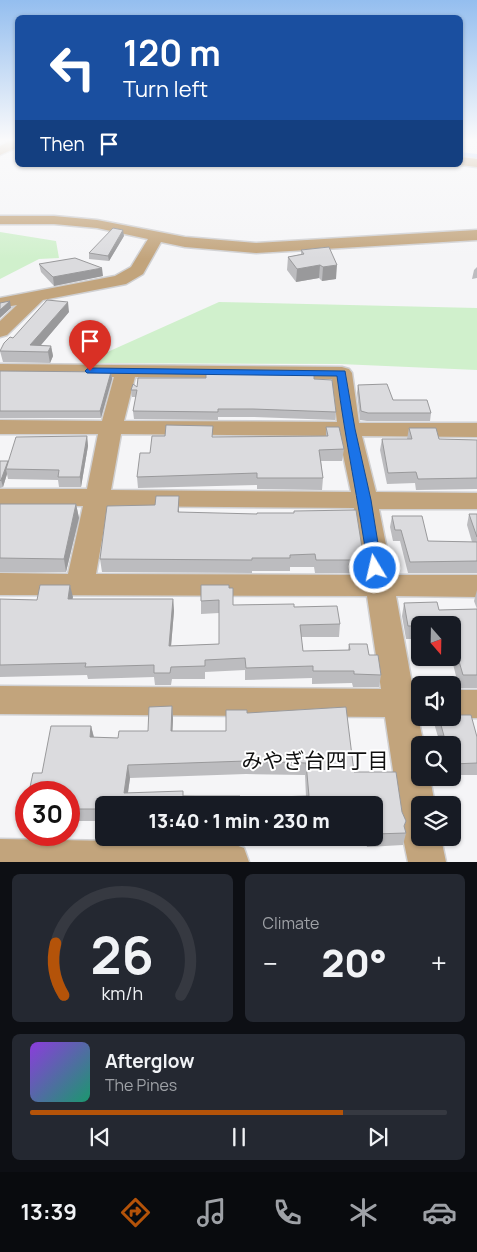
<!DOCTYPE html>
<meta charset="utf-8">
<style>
:root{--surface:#171b24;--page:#242831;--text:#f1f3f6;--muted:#9ea1a6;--line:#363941;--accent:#b45309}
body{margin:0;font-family:Manrope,"Noto Sans JP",sans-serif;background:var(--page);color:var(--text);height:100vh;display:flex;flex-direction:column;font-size:19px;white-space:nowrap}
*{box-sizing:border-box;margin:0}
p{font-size:16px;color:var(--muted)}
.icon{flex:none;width:28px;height:28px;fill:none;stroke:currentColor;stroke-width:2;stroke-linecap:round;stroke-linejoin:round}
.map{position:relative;height:862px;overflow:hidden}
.drawer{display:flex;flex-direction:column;gap:12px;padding:12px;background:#0d0f14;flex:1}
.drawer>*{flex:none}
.guide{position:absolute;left:15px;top:15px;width:448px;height:152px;border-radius:8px;box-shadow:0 1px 4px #0004;background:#1a4fa0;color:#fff;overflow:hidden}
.needle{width:32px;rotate:160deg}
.fabs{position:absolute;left:411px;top:616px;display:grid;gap:10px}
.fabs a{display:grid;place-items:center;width:50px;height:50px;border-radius:8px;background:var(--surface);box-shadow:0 1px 4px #0004;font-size:25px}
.speed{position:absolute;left:15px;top:781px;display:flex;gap:10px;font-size:25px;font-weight:700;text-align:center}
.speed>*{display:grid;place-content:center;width:65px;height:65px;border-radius:50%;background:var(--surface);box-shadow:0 1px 4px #0004;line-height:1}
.speed .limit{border:8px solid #d22;background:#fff;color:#111}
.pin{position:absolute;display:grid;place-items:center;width:42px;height:42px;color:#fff;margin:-51px -21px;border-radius:50% 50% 50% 0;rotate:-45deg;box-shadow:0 0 5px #0007}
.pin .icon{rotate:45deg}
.me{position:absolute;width:55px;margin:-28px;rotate:351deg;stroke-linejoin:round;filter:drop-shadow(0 0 4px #0008)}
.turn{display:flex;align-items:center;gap:18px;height:105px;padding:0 25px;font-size:22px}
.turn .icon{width:65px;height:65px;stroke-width:2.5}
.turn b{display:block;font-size:35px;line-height:42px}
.then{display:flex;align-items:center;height:48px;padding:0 25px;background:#0003;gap:10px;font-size:19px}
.big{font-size:38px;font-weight:800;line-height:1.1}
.drawer .tile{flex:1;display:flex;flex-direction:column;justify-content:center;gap:8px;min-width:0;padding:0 18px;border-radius:8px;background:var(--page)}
.drawer .dial{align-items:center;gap:0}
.dial svg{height:130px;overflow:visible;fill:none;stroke:var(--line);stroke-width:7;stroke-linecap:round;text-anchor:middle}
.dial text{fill:var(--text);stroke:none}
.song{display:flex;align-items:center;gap:15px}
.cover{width:60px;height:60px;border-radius:8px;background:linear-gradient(135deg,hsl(270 70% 55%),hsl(160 70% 35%))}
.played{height:5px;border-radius:2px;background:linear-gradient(90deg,var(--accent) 75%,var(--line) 75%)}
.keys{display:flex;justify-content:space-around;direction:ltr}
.heat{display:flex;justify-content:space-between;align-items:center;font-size:28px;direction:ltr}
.drawer .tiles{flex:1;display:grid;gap:12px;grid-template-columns:1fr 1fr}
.tile:last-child{grid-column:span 2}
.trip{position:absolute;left:95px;top:796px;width:288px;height:50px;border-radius:8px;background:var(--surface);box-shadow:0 1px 4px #0004;font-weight:800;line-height:50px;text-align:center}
.menu{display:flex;height:80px;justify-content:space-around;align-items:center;background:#090b0e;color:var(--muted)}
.menu .icon{width:35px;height:35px}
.menu .active{color:var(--accent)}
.menu b{font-size:22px;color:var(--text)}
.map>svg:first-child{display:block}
.green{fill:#d0f0cc}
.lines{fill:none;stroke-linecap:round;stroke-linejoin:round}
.river{fill:#b7cdf9;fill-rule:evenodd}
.minor-casing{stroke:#d0d0d2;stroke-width:3}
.minor{fill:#c2a47c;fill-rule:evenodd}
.wall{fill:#bcbcbf;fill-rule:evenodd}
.shaded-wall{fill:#99999b}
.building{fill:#dbdbde;stroke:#99999b;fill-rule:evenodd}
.route{fill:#1a73e8;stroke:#114b97}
.labels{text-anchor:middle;stroke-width:4;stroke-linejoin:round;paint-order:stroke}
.near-neighbourhood-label{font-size:21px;fill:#101010;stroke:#fff}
</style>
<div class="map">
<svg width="477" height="862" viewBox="0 0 477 862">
<rect width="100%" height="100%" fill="#f5f5f7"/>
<!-- green -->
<path class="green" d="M0,232L56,241L59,258L39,259L0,279Z
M219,302L477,308V370L340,364L83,363Z"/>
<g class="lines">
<!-- river -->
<path class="river" d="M460,152L477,154V164L460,162Z"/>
<!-- minor casing -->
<g class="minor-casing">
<path id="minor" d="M14,139H18V147L0,155V146Z
M460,157L477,159V167L460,165Z
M0,216H54L97,220L185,237L256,243L477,230V240L256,253L185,247L161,242L143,274L126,284L43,300L7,335L0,337V321L17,305L0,308V298L115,276L131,267L148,239L97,228L54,224H0Z
M0,364L342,367L349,369L352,373L359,423H477V437L362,436L376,492L477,493V509H379L392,575H477V597L396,596L413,689H420V717H418L424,745H420V778H430L435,805H420V838H441L446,862H408L403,838L405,833L401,824L385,717L0,714V686L381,689L367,596L0,595V573L68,574L83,506L0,505V489H87L98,434H0V420L102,421L114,377L0,376ZM135,377L332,379L337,422L124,421ZM121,434L339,436L351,492L111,490ZM108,506L354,508L364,575L96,574Z
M452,690H477V718H450H452Z
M0,839L230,843L244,848L249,862H0Z"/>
</g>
<!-- minor -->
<use href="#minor" class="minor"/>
</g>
<!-- wall -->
<path class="wall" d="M124,236L109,261L89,259V253Z
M329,247L336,279L322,281L319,278L296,282L287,270L288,257L301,254V250Z
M39,264L103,276L54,286L41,272Z
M477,267V278L472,279L474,270Z
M69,312L41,345L51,346L53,356L50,363L3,362L0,351L13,338Z
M0,371L111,372L112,379L101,418H0Z
M292,375L314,379L336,412L335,420L253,417H218V420L134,419L133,411L136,397H132L131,390L137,387L206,378Z
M358,385L393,400L431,413L430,421H367L360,420L357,393Z
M326,427L344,449L342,461H321L323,478L322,490L257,489V485L138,488L137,477L150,453L213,437L326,436Z
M409,428L439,439L477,440V489L416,490L415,483L387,484L380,450L382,439H407Z
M87,436L88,446L81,487H59L58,480L8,479L7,474L3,487L0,488V461H8V463Z
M0,504H76L79,518L66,572H0Z
M179,508V512L364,560L362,573H315L314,567H290V571H252V573L102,572L100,559Z
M469,514H477V573H408L400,541H393L390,527L392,516L428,541L472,542L467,525Z
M70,585L72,599H173L174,611L171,646L219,644V613L201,614V601L229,588L233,605L294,607L340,624L339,637H301L303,651L348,650L349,644L369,655L381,675L379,687H353L352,683L312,684V678L245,680V670L205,672V679H172L171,685H155L154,677L88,679L87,675L0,677V599L37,600Z
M477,590V688H459L453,664L454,656L452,649V625H420V639H406L402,616L404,603L439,610L477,609L474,601Z
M172,706L173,719L172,731H226L247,713L354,772L402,812L406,821L404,827L406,833L403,845L367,847L365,838H374V805H104V821H69V792L42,773L91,726L94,737L118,738L148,731ZM246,774L305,775L306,797L240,798L128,793L130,778Z
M458,715L477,737V775H452V745H436L438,737L434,723L435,718H452Z
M263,838H297L263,839Z"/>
<!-- shaded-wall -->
<path class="shaded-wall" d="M123,230L124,236L109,261L108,256Z
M320,265L319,278L296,282L297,269Z
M337,265L336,279L322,281L323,267Z
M102,268L103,276L54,286L53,277Z
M10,301L11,308L0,318V310Z
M68,302L69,312L35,352L30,345Z
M51,346L53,356L50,363L48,352Z
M111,372L112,379L101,418L100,411Z
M87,436L88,446L81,487L80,477Z
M8,461L9,467L6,469L7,474L3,487L1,480Z
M179,496V525L178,512Z
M76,504L79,518L66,572L64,559Z
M70,585L73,597L70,612L68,599Z
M173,599L174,611L170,658L169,646Z
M172,706L173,719L172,744L171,731Z
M91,726L94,738L90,737Z
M128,765L130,778L126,805L124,793Z"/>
<!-- building -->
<path class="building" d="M113,228L123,230L108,256L89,253Z
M329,247L337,265L323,267L320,265L297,269L288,257L304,254L301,250Z
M75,258L102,268L53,277L39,264Z
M47,300L68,302L30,345L51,346L48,352L0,351L4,343L10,337L13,338Z
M10,301L0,310V303Z
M0,371L111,372L100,411H0Z
M206,372L291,373L292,375H314V379L332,380L336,412L253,409H218V412L133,411L137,390H131L133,384L137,387L138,378H206Z
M387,384L393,400H427L431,413H368L361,411L358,385Z
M166,425L213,426L212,437L328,436L326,427H339L344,449L319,450L323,478H257V473L137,477L140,453H150L152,436H165Z
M409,428H436L439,439L477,440V478L418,479L416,472L388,473L382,439H412Z
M87,436L80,477H58L59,470L6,469L16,437Z
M0,461H8L1,480L0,481Z
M156,496H179L178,512L257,514V513H294V511L356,510L364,560H316L315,554L290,555V558H252V560L100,559L107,506L155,505Z
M0,504H76L64,559L0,558Z
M469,514H477V537Z
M392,516H422L428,541L477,542V561L410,562L401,530H395Z
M40,585H70L68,599H173L169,646L219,644V600L201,601V585H229V588H233V605L294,604V607L337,606L340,624L300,625L303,651L350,650L349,644H367L369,655H378L381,675L354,674V671H313V666L246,668L245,658L205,660V666L171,667L170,673H154V665L85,667L86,663L0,665V599L37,600Z
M437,602L439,610L477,609V675H463L456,651H460L452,625H420V626H408L404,603Z
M172,706L171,731H226V710H247V713L346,707L354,772H396L402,812L406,821L404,826L406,833L374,834V805H104V809H69V792H29L33,773H42L51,726H91L90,737L118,738L119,731H148L149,707ZM246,761L306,763L309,796L240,798V796H183V791L124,793L128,765Z
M452,711H457L458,715H471L477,737V763L452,764V745H440L438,736H444L439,718H452Z"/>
<!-- sky -->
<linearGradient id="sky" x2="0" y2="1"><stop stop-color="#94beef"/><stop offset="0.54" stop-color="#fafafb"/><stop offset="1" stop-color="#fafafb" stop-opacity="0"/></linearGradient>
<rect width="477" height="259" fill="url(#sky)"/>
<!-- route -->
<path class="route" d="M90,368L345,371L355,429L371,500L382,568L380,571L375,573L370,571L368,568C359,503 345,440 337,376L87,373L85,371L87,369Z"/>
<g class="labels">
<!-- near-neighbourhood labels -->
<g class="near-neighbourhood-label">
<text x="315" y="768">みやぎ台四丁目</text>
</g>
</g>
</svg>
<div class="fabs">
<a><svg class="needle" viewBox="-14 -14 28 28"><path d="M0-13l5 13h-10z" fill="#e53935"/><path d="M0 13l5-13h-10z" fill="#9ea1a6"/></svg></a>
<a><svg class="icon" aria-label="sound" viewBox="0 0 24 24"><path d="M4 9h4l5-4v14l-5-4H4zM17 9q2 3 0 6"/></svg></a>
<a><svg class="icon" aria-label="search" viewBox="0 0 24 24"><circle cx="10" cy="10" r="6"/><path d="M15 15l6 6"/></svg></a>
<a><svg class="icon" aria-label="layers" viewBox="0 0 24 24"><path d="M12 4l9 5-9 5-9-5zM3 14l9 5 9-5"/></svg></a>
</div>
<div class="speed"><div class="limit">30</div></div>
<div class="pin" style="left:90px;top:371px;background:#d93025"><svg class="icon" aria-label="arrive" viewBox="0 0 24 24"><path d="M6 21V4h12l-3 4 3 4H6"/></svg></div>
<svg class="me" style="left:375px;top:568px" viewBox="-20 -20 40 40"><circle r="17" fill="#1a73e8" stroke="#fff" stroke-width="3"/><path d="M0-11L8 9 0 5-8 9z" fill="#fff"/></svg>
<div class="trip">13:40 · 1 min · 230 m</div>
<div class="guide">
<div class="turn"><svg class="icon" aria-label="left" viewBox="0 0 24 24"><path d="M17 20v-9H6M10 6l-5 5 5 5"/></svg><div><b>120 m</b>Turn left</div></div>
<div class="then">Then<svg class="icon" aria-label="arrive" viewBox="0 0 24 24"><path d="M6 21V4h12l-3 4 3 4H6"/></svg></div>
</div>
</div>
<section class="drawer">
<div class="tiles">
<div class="tile dial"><svg viewBox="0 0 100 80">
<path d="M14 69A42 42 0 1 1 86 69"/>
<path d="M14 69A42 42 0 0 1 9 37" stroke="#b45309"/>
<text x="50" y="56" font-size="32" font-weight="700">26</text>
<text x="50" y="72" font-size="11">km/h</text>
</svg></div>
<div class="tile"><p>Climate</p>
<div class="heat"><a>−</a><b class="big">20°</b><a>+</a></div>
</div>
<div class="tile">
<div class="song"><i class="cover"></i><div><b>Afterglow</b><p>The Pines</p></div></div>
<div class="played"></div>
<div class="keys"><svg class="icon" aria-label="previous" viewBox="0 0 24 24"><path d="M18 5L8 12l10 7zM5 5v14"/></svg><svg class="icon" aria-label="pause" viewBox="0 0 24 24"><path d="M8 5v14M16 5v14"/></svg><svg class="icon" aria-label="next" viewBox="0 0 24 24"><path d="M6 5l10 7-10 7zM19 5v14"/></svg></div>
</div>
</div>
</section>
<nav class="menu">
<b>13:39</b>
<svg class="icon active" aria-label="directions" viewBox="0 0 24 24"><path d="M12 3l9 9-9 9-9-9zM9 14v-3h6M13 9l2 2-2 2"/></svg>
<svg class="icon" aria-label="music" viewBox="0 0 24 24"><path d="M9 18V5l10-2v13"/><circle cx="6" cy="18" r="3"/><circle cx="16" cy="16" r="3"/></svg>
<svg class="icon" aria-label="phone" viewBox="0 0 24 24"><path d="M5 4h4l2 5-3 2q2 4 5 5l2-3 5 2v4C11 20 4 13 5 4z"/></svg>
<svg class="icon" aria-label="climate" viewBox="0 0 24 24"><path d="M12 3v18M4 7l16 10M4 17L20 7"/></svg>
<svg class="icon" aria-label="car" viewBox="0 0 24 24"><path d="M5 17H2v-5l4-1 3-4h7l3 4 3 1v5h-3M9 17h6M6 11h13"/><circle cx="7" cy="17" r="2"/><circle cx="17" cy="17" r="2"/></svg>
</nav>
